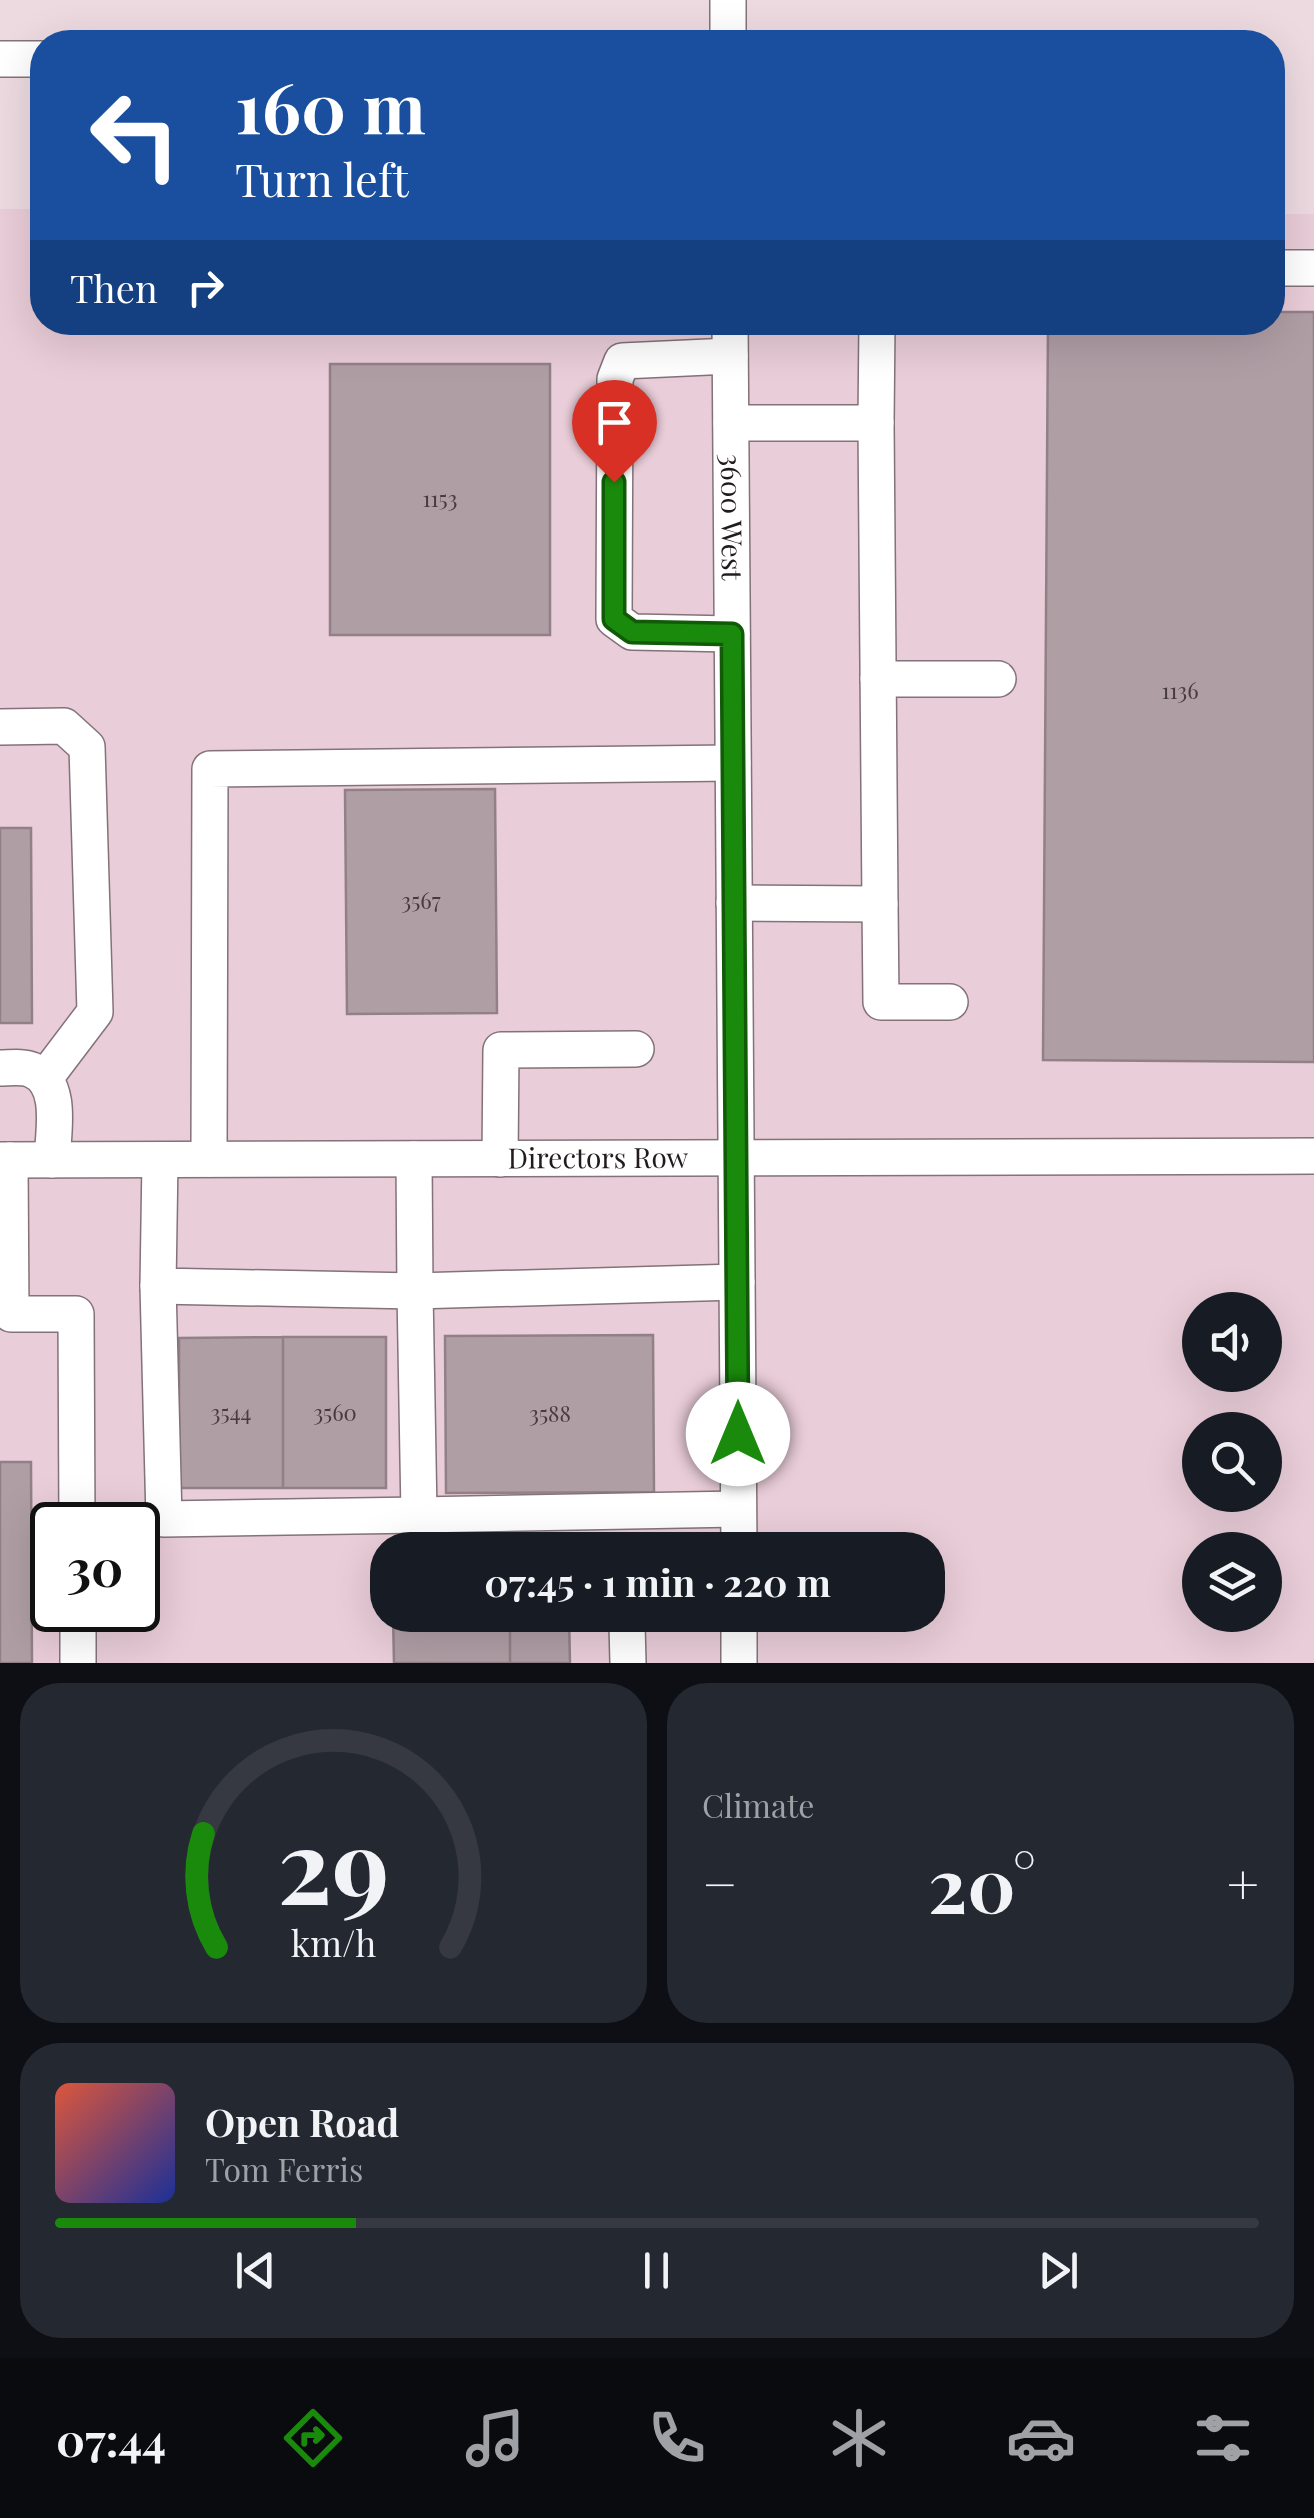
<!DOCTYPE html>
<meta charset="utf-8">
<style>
:root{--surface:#171b24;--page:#242831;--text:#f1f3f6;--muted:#9ea1a6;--line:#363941;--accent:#1a8a0c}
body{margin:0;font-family:"Playfair Display",serif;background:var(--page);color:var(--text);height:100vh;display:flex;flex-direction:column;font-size:38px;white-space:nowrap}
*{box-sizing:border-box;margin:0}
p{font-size:32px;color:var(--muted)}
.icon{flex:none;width:55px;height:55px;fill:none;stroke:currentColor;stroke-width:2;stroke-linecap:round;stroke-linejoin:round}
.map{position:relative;height:1663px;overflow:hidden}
.sheet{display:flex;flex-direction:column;gap:20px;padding:20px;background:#0d0f14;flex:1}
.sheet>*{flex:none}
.top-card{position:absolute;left:30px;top:30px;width:1255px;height:305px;border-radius:40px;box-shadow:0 10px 40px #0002;background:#1a4fa0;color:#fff;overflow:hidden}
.fabs{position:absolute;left:1182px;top:1292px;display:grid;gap:20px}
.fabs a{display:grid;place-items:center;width:100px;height:100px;border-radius:50%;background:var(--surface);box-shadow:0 10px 40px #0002;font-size:50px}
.speed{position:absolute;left:30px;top:1502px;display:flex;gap:20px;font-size:50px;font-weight:700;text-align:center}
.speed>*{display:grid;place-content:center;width:130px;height:130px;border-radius:50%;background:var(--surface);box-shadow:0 10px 40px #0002;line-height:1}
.speed .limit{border:5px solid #111;border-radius:15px;background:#fff;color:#111}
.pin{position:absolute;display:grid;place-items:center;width:85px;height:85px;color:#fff;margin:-102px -42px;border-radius:50% 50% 50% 0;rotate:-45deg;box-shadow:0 0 10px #0007}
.pin .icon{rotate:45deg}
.me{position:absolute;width:110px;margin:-55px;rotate:0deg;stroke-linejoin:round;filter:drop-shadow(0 0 8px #0008)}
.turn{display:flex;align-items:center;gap:35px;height:210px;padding:0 40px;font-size:45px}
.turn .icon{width:130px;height:130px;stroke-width:2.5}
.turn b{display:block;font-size:70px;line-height:85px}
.then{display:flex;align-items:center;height:95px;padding:0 40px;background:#0003;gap:20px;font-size:38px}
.big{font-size:75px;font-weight:700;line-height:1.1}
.sheet .tile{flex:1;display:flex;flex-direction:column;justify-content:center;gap:15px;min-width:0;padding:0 35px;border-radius:40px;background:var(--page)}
.sheet .dial{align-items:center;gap:0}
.dial svg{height:260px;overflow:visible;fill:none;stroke:var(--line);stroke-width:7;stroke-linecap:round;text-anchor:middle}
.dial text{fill:var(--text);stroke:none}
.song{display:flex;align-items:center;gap:30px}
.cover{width:120px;height:120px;border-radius:15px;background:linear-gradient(135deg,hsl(10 70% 55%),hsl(230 70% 35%))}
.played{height:10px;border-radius:5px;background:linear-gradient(90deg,var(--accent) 25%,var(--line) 25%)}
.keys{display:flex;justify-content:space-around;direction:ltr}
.heat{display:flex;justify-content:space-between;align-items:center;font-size:55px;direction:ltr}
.sheet .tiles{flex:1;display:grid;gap:20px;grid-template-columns:1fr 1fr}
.tile:last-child{grid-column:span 2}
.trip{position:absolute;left:370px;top:1532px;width:575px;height:100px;border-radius:40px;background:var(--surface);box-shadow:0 10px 40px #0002;font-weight:700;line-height:100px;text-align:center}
.tab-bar{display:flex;height:160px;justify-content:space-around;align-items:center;background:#090b0e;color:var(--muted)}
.tab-bar .icon{width:70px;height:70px}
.tab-bar .on{color:var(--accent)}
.tab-bar b{font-size:45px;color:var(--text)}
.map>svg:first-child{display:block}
.built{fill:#e9cdd8;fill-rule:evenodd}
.building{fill:#b09ea5;stroke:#928087;stroke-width:2.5}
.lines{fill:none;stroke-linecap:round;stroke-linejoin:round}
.minor-casing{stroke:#837279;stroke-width:38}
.minor{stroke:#fff;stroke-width:35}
.route-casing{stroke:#115a08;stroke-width:25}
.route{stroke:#1a8a0c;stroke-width:18}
.labels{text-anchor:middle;stroke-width:10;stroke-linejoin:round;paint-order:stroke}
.number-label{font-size:22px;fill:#463c3f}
.street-label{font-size:28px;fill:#221b1d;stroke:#eddae1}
</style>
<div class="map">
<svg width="1314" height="1663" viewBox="0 0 1314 1663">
<rect width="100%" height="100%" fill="#eddae1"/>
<!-- built -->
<path class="built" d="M0,209H42V322H1272L1273,214H1314V1663H0ZM1200,1310H1265V1375H1200ZM1200,1430H1265V1495H1200ZM52,1525H138V1610H52ZM388,1550H928V1615H388ZM1200,1550H1265V1615H1200Z"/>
<!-- building -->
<path class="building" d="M1272,312H1314V1062L1043,1060L1048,322H1272Z
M330,364H550V635H330Z
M495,789L497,1013L347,1014L345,790Z
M0,828H31L32,1023H0Z
M653,1335L654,1492L446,1493L445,1336Z
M283,1337H386V1488H283Z
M283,1337V1488H179V1338Z
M0,1462H31L32,1663H0Z
M393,1615H510V1663H394Z
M510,1615H569L570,1663H510Z"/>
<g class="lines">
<!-- minor casing -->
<g class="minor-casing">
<g id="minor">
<path d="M728,0V42"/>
<path d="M0,59H42"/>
<path d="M1272,268H1314"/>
<path id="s1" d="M730,322L739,1550"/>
<path d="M730,356L622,361L615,379L614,619L632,632L732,634"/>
<path d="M731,423H876L880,904L734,903"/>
<path d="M876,423L877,322"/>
<path d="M878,679H998"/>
<path d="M0,727L64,726L87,747L95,1012L45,1078"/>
<path d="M880,904L881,1002H950"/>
<path d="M0,1068C10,1068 23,1066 32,1070C64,1083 53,1133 52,1160"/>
<path d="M209,1159L210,769L733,763"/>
<path d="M500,1159L501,1050L636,1049"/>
<path id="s2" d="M0,1160L1314,1156"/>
<path d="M10,1160L11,1314H76L77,1525"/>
<path d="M160,1160L158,1286L415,1291L414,1159"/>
<path d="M737,1282L415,1291L419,1515L738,1509"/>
<path d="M158,1286L164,1519L420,1515"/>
<path d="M78,1610V1663"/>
<path d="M739,1615V1663"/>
<path d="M627,1624L628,1663"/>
</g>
</g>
<!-- minor -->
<use href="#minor" class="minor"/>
</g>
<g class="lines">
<!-- route casing -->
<g class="route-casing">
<path id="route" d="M614,482V619L632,632L732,634L738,1434"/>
</g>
<!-- route -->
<use href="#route" class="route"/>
</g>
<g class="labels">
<!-- number labels -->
<g class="number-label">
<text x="440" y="507">1153</text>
<text x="1180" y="699">1136</text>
<text x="421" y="909">3567</text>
<text x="231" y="1421">3544</text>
<text x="335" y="1421">3560</text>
<text x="550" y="1422">3588</text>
</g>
<!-- street labels -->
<g class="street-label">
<text dy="10" stroke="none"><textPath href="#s1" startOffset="195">3600 West</textPath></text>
<text dy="10" stroke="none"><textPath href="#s2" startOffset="598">Directors Row</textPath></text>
</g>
</g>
</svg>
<div class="fabs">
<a><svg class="icon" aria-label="sound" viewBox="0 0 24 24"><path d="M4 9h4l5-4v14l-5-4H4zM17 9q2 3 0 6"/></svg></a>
<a><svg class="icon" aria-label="search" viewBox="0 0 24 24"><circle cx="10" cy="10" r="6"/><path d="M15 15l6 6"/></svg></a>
<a><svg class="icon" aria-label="layers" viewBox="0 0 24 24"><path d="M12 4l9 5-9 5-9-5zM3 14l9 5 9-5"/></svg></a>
</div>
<div class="speed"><div class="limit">30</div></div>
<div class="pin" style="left:614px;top:482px;background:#d93025"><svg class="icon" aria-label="arrive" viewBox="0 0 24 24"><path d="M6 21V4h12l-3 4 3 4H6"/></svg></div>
<svg class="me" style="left:738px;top:1434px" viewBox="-20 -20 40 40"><circle r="19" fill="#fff"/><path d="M0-13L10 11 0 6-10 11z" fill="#1a8a0c"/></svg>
<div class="trip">07:45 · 1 min · 220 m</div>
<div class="top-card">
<div class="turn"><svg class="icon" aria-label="left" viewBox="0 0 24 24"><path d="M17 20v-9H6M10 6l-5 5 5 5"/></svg><div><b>160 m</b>Turn left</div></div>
<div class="then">Then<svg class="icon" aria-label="right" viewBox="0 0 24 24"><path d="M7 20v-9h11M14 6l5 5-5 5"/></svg></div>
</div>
</div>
<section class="sheet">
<div class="tiles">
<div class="tile dial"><svg viewBox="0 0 100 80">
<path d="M14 69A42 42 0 1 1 86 69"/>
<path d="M14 69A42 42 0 0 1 10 34" stroke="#1a8a0c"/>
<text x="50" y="56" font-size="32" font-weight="700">29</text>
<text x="50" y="72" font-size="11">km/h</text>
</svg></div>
<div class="tile"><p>Climate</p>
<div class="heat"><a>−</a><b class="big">20°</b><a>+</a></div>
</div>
<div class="tile">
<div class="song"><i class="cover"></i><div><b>Open Road</b><p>Tom Ferris</p></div></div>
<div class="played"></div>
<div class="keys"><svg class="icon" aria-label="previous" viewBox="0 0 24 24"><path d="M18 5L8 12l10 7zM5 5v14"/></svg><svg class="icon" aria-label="pause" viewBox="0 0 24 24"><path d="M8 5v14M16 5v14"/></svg><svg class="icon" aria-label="next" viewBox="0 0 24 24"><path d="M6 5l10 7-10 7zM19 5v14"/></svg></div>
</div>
</div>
</section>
<nav class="tab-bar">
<b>07:44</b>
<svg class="icon on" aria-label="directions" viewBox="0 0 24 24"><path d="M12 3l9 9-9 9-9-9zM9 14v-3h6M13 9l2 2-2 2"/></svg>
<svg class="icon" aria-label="music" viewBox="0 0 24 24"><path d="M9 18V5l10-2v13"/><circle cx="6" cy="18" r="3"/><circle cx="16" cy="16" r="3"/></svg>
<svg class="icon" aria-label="phone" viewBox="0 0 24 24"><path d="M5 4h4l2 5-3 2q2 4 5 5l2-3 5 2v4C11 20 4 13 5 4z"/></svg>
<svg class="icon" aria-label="climate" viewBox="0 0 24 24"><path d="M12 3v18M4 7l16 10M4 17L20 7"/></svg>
<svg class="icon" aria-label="car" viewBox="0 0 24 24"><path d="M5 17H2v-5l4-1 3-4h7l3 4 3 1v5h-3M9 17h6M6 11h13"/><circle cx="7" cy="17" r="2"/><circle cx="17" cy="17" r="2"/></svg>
<svg class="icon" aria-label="filters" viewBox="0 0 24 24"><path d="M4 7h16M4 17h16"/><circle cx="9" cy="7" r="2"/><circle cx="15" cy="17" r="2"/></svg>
</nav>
